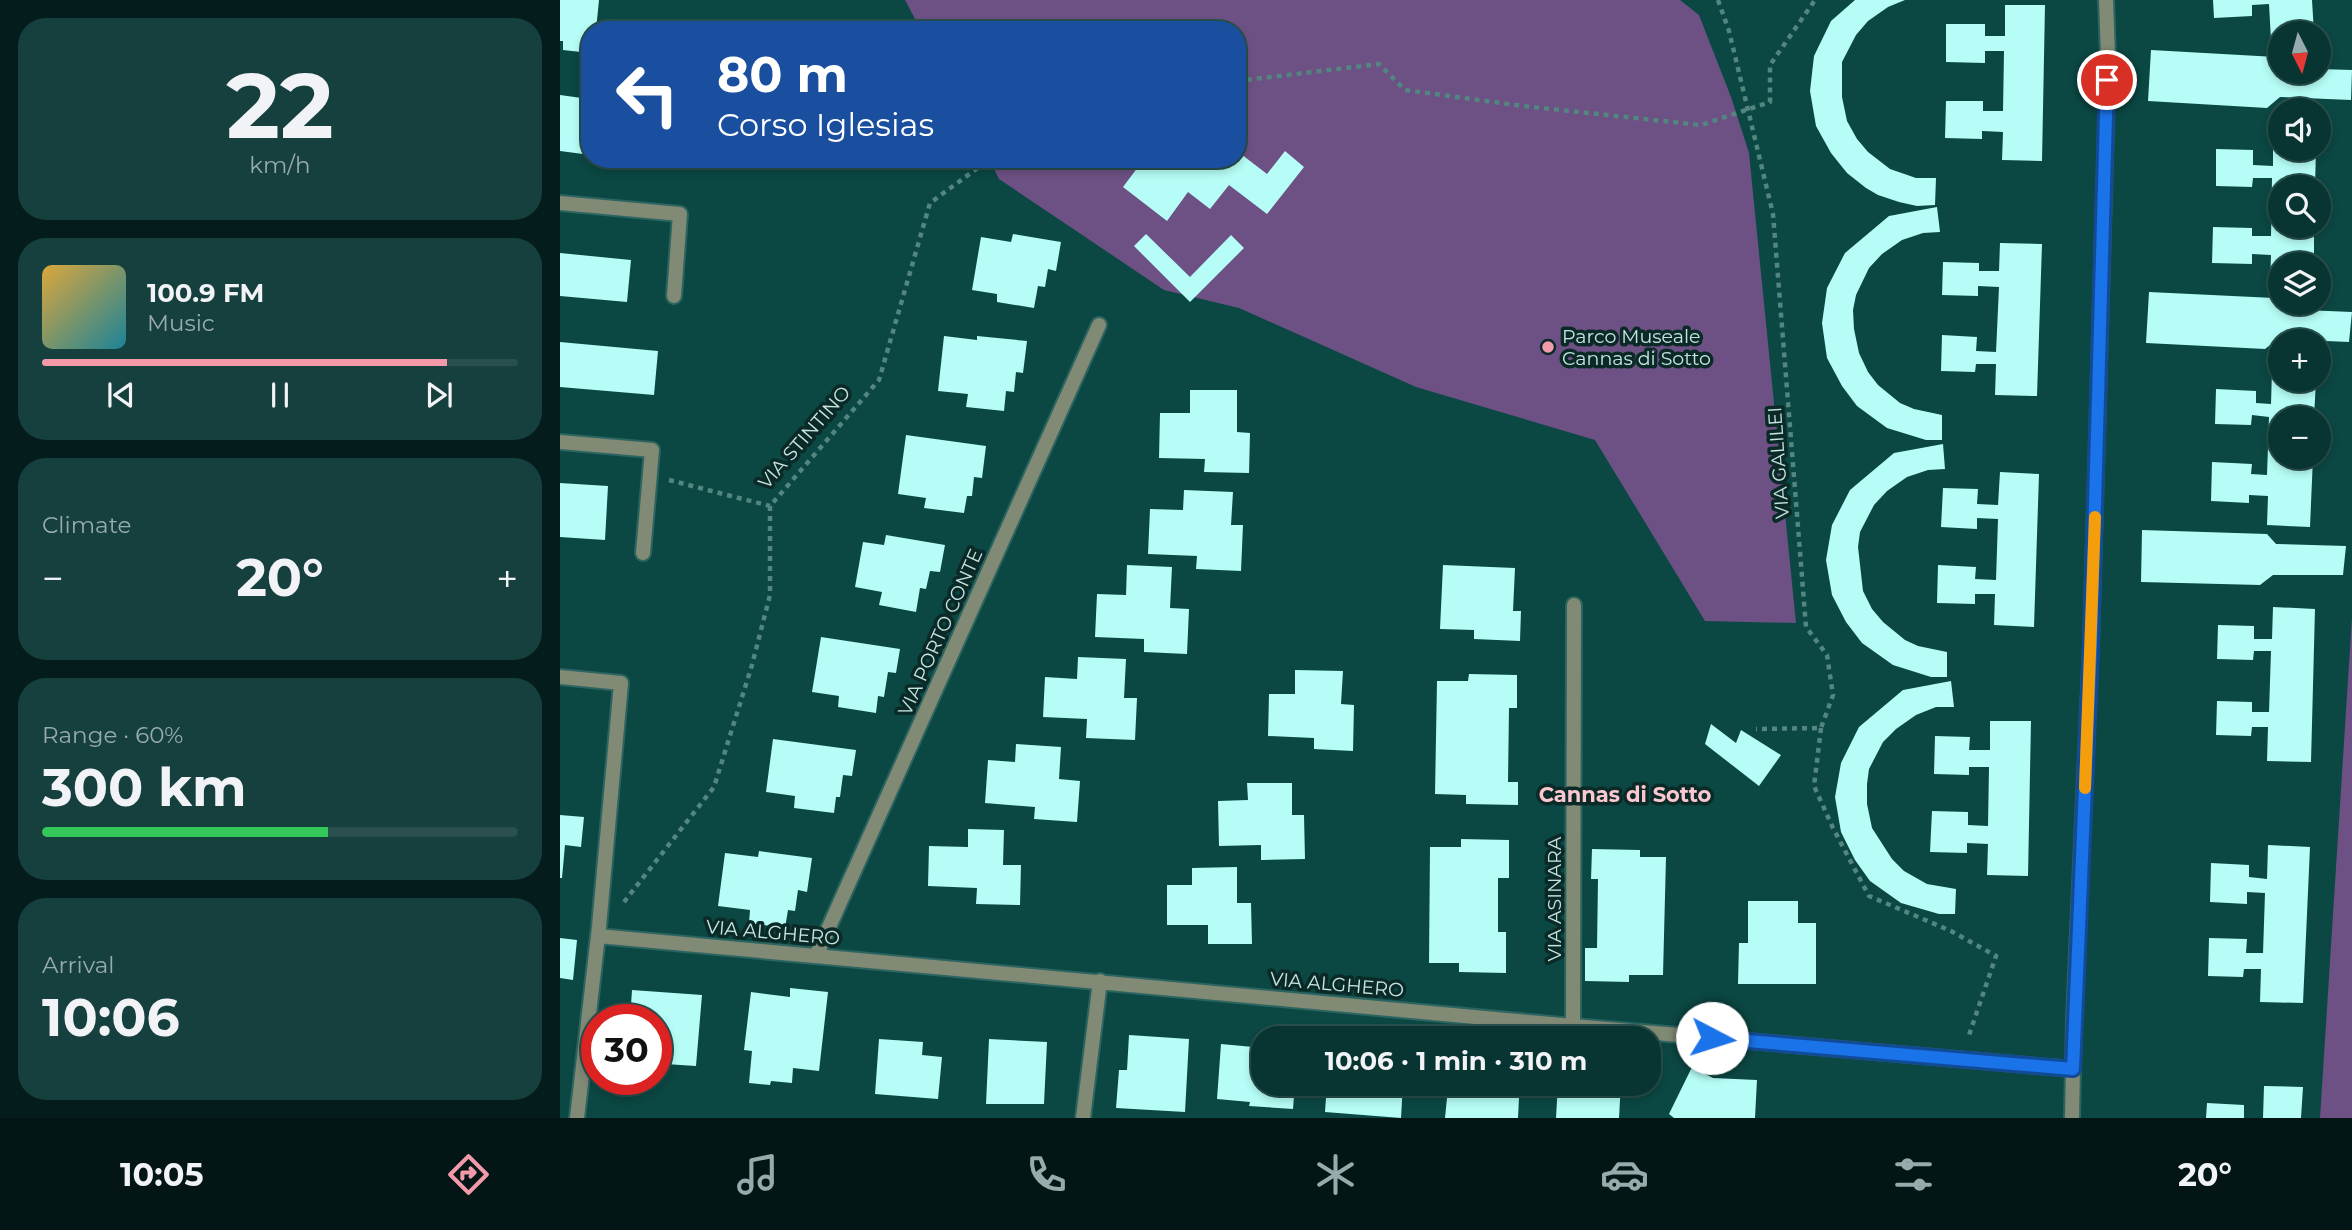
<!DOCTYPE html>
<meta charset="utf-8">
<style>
:root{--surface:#083532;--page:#16403e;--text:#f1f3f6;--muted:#98abac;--line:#29504d;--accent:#f39aaa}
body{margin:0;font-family:Montserrat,sans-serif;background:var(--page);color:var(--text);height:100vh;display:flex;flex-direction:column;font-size:26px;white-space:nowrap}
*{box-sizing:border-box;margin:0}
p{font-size:23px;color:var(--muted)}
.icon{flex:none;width:38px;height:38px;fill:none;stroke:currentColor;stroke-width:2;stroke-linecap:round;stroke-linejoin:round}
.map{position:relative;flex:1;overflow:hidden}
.details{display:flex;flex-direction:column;gap:18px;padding:18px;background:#041d1c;width:560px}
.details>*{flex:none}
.banner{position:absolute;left:21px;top:21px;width:665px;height:147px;border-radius:28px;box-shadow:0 4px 10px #0003,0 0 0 2px var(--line);background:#1a4fa0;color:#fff;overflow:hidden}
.needle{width:46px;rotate:174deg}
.controls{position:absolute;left:1708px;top:21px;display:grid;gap:14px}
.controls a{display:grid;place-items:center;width:63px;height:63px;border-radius:50%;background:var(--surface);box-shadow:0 4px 10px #0003,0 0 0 2px var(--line);font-size:35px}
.speed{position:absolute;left:21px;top:1004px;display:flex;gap:14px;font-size:35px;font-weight:700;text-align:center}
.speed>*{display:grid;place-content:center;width:91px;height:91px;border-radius:50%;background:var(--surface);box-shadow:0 4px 10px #0003,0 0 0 2px var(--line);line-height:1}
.speed .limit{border:10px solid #d22;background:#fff;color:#111}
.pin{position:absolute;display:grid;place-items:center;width:60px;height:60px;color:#fff;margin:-30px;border:4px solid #fff;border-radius:50%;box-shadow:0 2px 7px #0007}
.me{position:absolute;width:77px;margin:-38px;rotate:95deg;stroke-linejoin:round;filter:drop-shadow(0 0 5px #0008)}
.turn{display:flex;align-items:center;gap:24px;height:147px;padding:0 21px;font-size:32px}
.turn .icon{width:91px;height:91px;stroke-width:2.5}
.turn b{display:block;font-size:49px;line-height:60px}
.big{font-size:52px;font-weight:700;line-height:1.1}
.details .card{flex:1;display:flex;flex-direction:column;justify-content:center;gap:10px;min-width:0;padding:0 24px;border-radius:28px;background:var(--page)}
.details .dial{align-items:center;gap:0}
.dial b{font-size:91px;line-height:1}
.song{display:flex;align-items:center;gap:21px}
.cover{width:84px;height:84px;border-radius:10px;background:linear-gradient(135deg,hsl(40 70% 55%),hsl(190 70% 35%))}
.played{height:7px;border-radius:4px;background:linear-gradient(90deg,var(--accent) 85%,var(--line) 85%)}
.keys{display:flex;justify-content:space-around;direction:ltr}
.heat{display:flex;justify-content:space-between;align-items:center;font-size:38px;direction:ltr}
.charge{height:10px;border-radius:5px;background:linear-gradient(90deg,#34c759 60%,var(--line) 0)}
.trip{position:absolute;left:691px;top:1026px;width:410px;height:70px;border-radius:28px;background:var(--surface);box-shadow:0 4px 10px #0003,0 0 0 2px var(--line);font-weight:700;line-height:70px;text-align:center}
.menu{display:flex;height:112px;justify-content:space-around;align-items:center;background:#031514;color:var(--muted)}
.menu .icon{width:49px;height:49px}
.menu .current{color:var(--accent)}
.menu b{font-size:32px;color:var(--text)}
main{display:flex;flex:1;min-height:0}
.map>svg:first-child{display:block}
.green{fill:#6d5184}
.building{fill:#b5fdf6}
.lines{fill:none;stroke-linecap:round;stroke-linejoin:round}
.minor-casing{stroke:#2c6460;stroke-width:18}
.tertiary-casing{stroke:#2c6460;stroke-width:18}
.path{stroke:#538581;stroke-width:4.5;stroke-dasharray:5 5;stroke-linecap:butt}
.minor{stroke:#808a75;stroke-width:14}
.tertiary{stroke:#808a75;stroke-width:14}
.route-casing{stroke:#114b97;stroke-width:18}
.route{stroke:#1a73e8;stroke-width:12}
.slow{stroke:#f59e0b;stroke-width:12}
.poi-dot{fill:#f39aaa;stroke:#0b2a27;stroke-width:2.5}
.labels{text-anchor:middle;stroke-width:7;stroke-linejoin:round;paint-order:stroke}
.poi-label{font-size:19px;fill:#c4e6e2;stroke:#0b2a27;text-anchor:start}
.street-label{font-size:19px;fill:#c4e6e2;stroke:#0b2a27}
.neighbourhood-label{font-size:21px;font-weight:bold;fill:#fcc8cf;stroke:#0b2a27}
</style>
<main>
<section class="details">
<div class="card dial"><b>22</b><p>km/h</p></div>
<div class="card">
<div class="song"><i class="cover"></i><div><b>100.9 FM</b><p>Music</p></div></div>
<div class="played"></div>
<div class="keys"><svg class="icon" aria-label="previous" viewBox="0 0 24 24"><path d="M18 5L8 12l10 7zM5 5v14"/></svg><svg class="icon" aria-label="pause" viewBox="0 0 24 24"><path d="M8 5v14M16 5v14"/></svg><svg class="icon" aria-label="next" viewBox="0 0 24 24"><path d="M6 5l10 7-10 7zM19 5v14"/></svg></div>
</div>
<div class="card"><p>Climate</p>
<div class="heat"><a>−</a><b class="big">20°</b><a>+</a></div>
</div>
<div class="card"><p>Range · 60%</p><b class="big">300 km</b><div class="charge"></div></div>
<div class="card"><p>Arrival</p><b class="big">10:06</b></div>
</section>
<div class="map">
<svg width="1792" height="1118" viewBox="0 0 1792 1118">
<rect width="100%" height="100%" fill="#0b4743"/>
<!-- green -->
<path class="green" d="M345,0H1120L1139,15L1171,97L1189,153L1236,623L1145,621L1035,440L856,387L679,308L604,290L439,179L429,159H677V30H361Z
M1792,617V1118H1760Z"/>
<!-- building -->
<path class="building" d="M0,0H39L36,30H30V53L3,50V41H0Z
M1295,0H1345L1328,7L1308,21L1296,35L1282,62V97L1287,121L1297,139L1308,152L1330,169L1356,178H1376L1375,205L1357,206L1339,202L1318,195L1306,188L1287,173L1271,153L1256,126L1250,91L1254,56L1271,21Z
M1653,0H1752L1754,33H1720V39L1711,40L1709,4L1692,5V16L1654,18Z
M1445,5H1485L1482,161L1442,160L1443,132L1422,131V139L1385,138L1386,101H1423V111H1443L1444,51H1425V63L1386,62V24H1425V36H1445Z
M1591,50L1716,57L1720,62V72H1759V69L1792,70L1791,100L1720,97L1707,108L1588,101Z
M0,95L29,99L23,154L0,151Z
M1713,133H1720V149H1756L1755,187H1720V226H1754V264H1720V285H1710L1711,255L1692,254V264L1652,263L1653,227L1692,228V236H1711L1712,178H1693L1692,187L1656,186V149L1693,150V165L1713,166Z
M677,151L707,174L725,151L744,167L707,214L669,185L650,209L628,192L607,221L563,187L584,159H620L625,163L627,159H677Z
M1377,207L1380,232L1363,233L1342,240L1322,254L1309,268L1296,295L1293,310L1294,329L1299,353L1308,372L1318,385L1340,403L1354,409L1382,415V440H1366L1327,428L1297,406L1282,386L1267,358L1262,323L1267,288L1285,253L1329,216Z
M453,234L501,242L496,271L488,269L485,287L478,286L474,308L437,302V294L412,290L421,237L451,242Z
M586,234L630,277L671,235L684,248L630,302L574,246Z
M1440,243L1482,244L1477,396L1435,395L1436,364H1416L1415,372L1381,371L1382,335L1417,337L1416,351L1436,352L1439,287L1418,286V296L1382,295L1383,262L1419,263V271H1439Z
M0,253L71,260L67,302L0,296Z
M1589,292L1714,298L1723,309L1792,312L1789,342L1718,339L1705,349L1586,343Z
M384,336L417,340V336L467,341L463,373L456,372L454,392L446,391L444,411L406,407L408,394L378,391Z
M0,342L98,351L94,395L0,387Z
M1712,370H1720V380H1756L1754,418H1720V457H1753L1750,527L1707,525L1708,496L1689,495V503L1651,501L1652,462L1692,464L1691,474L1707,475L1709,417L1692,415L1691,425L1655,424L1656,389L1696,391V403L1711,404Z
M630,390H677V432L690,433L689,473L644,472L645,459L599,458L600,413H630Z
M346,435L426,446L422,478L414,477L412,496H407L404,513L364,508L366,498L338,494Z
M1383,444L1385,469L1368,470L1347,477L1327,491L1314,505L1300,532L1298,547L1303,591L1312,609L1323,622L1345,640L1358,646L1387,652V677H1371L1333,665L1302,643L1286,622L1272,595L1266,560L1272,525L1290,490L1334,453Z
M1440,472L1479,474L1474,627L1434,625L1435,594H1415V604L1377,603L1378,565L1416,567L1415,579L1436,580L1438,519L1417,518V529L1381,527L1383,488L1418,489L1417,504L1438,505Z
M0,483L48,486L45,540L0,537Z
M624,490L673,492L671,525H683L681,571L636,569L637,556L588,554L590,509L623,510Z
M1582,530L1707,534L1716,544L1786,546L1783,575H1713L1700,585L1581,582Z
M326,535L385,545L380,572L370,571L366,589L360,588L356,612L319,605L322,592L295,587L303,542L324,545Z
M567,565L612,567L610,608L629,609L627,654L584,652V639L535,637L537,594L566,595Z
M883,565L955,568L953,611H961L960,641L914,639V630L880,629Z
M1713,607L1755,609L1751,762L1707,761L1708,727H1692L1691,736L1656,735L1657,701L1692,702V712H1709L1711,651H1694L1693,660L1657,659L1658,625L1694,626V639H1712Z
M261,637L340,649L336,673L328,672L324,697L318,696L316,713L278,707L279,696L252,692Z
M518,657L566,659L564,698H577L575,740L526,738L527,719L483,717L485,677L517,679Z
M735,670L783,671L781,704L794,705L793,751L754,749V738L708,736L709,694H735Z
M909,674L957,675V708H949L948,782H958V805L906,804V795L875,794L877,681H908Z
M1391,681L1394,707H1376L1356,715L1336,729L1323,742L1309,769L1307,784V804L1312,828L1332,859L1344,871L1367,884L1396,889L1395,914H1379L1341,903L1310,881L1295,860L1281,832L1275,797L1281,763L1299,727L1343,690Z
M1430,721H1471L1468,876L1427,875L1428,844L1407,843V853L1370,852L1372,811L1408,812V825L1428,826L1429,767H1409V775L1374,774L1375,736L1410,737L1409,750H1430Z
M1151,724L1176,743L1181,730L1221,755L1199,786L1145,744Z
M213,739L296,750L292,776L283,775L280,797H276L274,813L234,808L235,796L206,792Z
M456,744L501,747L499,779L520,781L517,822L474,819L475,807L425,803L428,760L455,762Z
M687,783H732V815H744L745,859L701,860V845L659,846L658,801L688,800Z
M0,815L24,817L21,847L5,845L2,878H0Z
M408,829L444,830L443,865H461L460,905L416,904L417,888L368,886L369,846L408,847Z
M901,839L949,840V878H938V932H946V973L899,972V963H869L870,847H901Z
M1708,845L1750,847L1743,1003L1700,1002L1701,969H1684L1683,977L1648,976L1649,938L1687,939L1686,953H1703L1705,893L1687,892V904L1650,902L1651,863L1689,865V877L1707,879Z
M1032,849L1080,850V857H1106L1103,975H1069V982L1025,981V948H1037L1038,879H1031Z
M199,851L252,858L247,892L238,890L235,911L228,910L225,928L189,923L190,910L158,906L165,853L198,857Z
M677,867V903H691L692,944H648V925H607V885H632V868Z
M1188,901H1238V923H1256V984H1178L1179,943H1188Z
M0,938L17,940L13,980L0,978Z
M230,988L268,992L259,1071L233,1068L232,1083L211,1081L210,1085L189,1083L192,1051L184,1050L191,992L230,997Z
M72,990L142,995L136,1066L105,1064L107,1048L96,1047V1020H70Z
M569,1035L629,1039L625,1112L556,1108L559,1070H567Z
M319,1039L363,1042L362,1055L382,1057L378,1099L315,1094Z
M429,1039L487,1042L484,1104H426Z
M661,1044L704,1048V1083H735L733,1109L689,1106L690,1102L657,1099Z
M1132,1067L1153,1078L1197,1080L1195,1118H1114L1109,1114Z
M767,1083H843L841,1118L765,1112Z
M875,1083H949L948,1098H959L958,1118H885L887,1098L874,1097Z
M998,1083H1061L1059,1118H996Z
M1704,1086L1743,1087L1741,1118H1703Z
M1647,1103L1684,1105V1118H1646Z"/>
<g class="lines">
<!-- minor casing -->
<g class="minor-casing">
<path id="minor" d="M0,203L120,214L114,296
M0,442L92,450L83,553
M0,677L61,683L39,927L17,1118
M38,936L1013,1026L1513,1069
M256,956L539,325
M1013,1026L1014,605
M523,1118L540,981"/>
</g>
<!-- tertiary casing -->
<g class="tertiary-casing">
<path id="tertiary" d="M1512,1118L1514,1018L1531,645L1548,56L1546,0"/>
</g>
<!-- path -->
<path class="path" d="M1158,0L1169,31L1213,214L1246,627L1267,655L1273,695L1261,728L1196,729
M677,81L819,64L845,90L963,106L1141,125L1210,102V65L1255,0
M109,480L210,506
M1261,728L1254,786L1273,828L1309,896L1391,931L1436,956L1408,1038
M64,902L154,787L192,665L210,595V506L319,380L370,203L423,164L432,159"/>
<!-- minor -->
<use href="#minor" class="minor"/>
<!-- tertiary -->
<use href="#tertiary" class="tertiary"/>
</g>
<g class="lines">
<!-- route casing -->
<g class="route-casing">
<path id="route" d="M1152,1038L1513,1069L1531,645L1547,80"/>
</g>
<!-- route -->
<use href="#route" class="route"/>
<!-- slow -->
<path class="slow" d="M1525,788L1535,517"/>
</g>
<!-- markers -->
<circle class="poi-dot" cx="988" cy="347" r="7"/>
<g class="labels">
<!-- poi labels -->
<g class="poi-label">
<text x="1002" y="343">Parco Museale<tspan x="1002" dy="22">Cannas di Sotto</tspan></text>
</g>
<!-- street labels -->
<g class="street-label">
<text transform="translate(244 437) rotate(-49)" y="7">VIA STINTINO</text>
<text transform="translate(1218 463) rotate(-94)" y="7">VIA GALILEI</text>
<text transform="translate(380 632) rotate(-66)" y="7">VIA PORTO CONTE</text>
<text transform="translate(994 899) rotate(-90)" y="7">VIA ASINARA</text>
<text transform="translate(213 932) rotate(5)" y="7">VIA ALGHERO</text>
<text transform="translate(777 984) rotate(5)" y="7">VIA ALGHERO</text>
</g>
<!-- neighbourhood labels -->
<g class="neighbourhood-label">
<text x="1065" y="802">Cannas di Sotto</text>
</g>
</g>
</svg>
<div class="controls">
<a><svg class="needle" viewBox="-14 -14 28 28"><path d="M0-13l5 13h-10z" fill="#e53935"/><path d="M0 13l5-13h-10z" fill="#98abac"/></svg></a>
<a><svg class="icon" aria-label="sound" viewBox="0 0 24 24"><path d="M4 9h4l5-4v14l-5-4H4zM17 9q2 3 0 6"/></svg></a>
<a><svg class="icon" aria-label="search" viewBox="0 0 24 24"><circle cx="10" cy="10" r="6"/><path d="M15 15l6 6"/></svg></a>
<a><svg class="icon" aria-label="layers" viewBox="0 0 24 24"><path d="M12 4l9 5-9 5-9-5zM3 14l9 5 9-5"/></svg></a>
<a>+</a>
<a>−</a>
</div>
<div class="speed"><div class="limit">30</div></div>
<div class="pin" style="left:1547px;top:80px;background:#d93025"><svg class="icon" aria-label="arrive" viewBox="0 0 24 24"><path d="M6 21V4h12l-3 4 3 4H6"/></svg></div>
<svg class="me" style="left:1152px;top:1038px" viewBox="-20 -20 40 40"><circle r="19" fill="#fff"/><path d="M0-13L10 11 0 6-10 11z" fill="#1a73e8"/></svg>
<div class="trip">10:06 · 1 min · 310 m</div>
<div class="banner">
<div class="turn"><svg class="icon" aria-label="left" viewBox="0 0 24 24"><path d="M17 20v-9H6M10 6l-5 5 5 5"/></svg><div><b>80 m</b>Corso Iglesias</div></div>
</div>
</div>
</main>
<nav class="menu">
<b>10:05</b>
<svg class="icon current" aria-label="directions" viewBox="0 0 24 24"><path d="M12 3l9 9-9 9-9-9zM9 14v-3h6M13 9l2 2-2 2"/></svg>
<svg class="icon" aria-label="music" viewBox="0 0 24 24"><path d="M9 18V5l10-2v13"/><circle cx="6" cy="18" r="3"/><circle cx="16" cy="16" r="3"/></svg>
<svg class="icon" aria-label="phone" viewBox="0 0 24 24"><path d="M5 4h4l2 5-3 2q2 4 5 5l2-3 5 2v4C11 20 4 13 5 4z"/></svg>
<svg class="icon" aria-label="climate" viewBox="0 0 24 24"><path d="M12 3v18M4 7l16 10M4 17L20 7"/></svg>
<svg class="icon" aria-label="car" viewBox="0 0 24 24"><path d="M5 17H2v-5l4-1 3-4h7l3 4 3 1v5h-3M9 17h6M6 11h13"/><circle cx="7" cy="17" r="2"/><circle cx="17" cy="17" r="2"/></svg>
<svg class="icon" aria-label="filters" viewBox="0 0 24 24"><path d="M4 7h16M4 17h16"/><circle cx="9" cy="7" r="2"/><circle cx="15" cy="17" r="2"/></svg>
<b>20°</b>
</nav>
